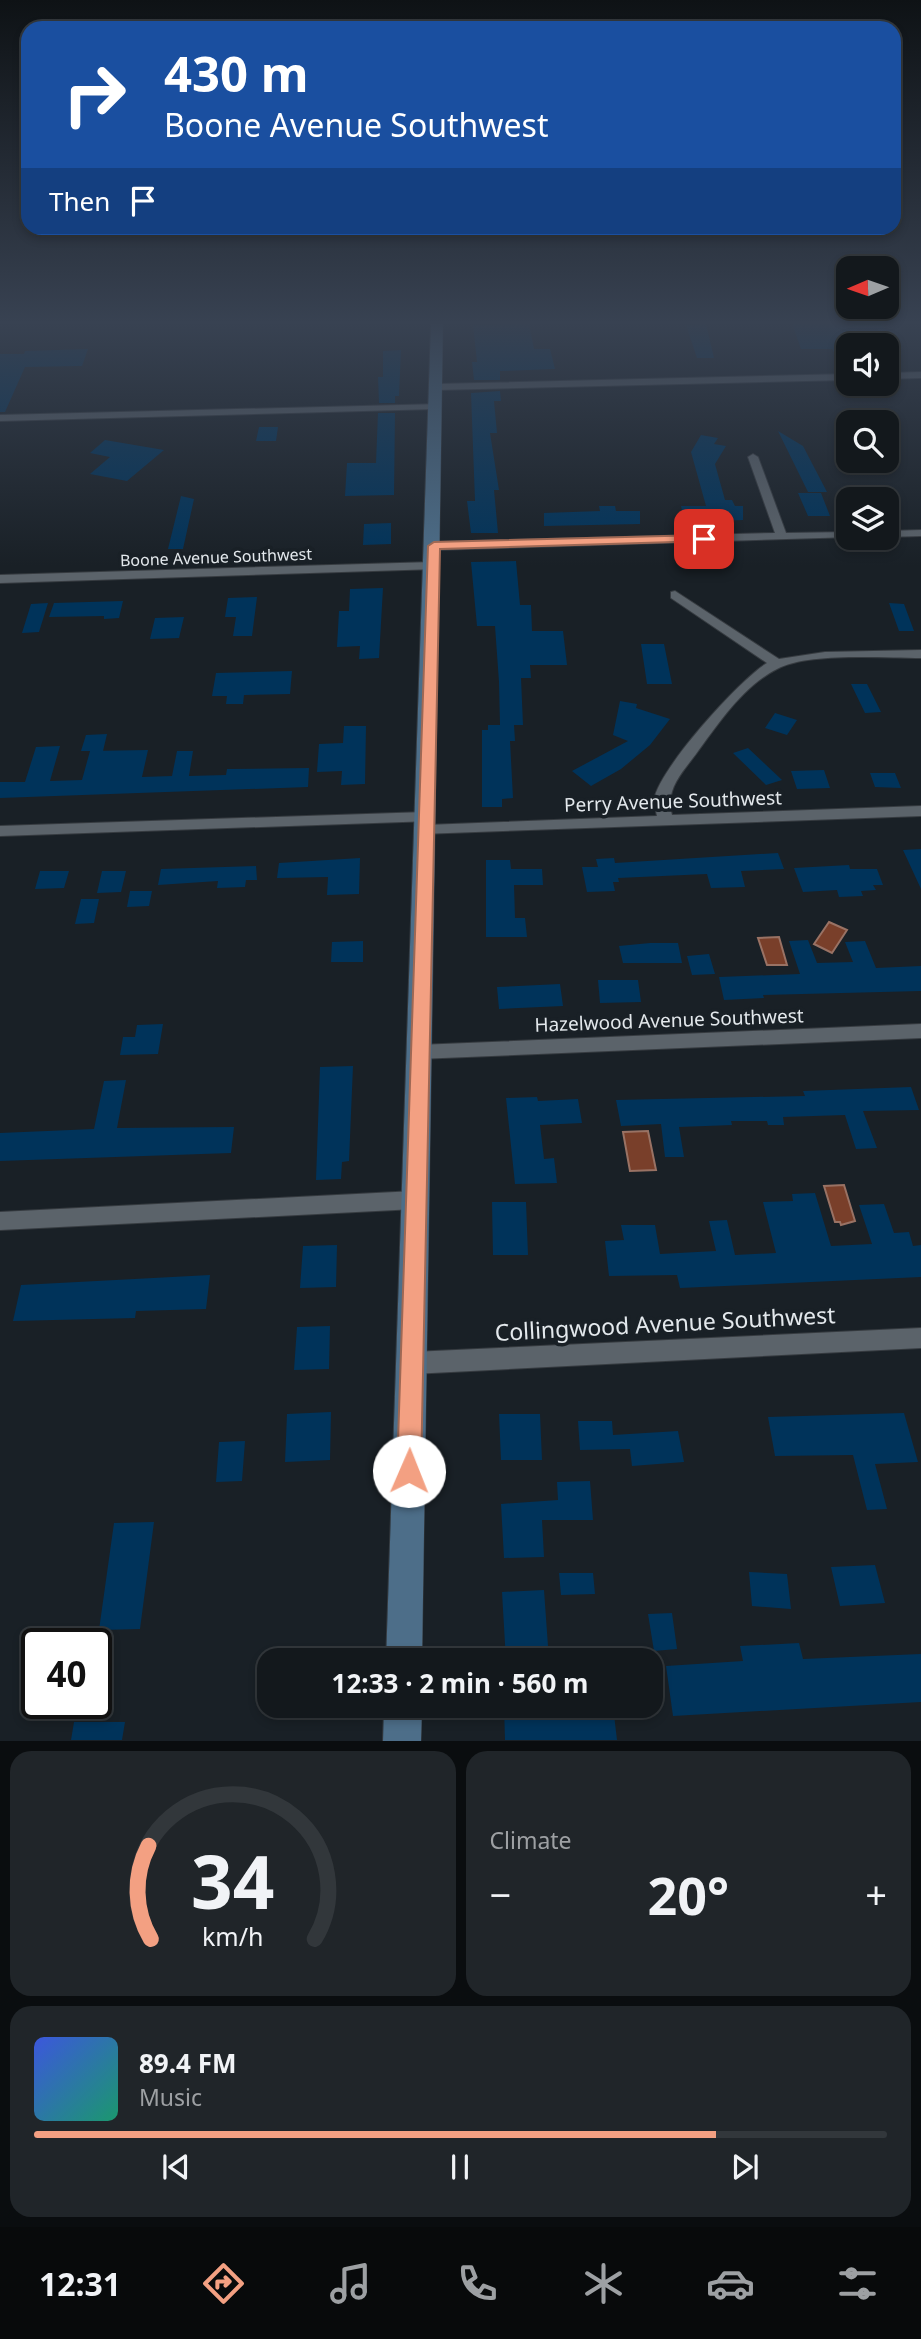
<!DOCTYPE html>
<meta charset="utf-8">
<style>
:root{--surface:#13181c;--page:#202529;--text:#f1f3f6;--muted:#9da0a3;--line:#32373b;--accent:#f3a082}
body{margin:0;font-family:"Noto Sans",sans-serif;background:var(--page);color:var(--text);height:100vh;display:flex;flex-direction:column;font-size:26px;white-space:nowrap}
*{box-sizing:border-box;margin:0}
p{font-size:23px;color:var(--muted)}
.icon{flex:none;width:38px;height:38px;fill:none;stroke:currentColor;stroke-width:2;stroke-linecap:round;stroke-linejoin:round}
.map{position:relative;height:1741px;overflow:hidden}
.details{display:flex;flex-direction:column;gap:10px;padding:10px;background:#0a0d0f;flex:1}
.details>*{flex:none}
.banner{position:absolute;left:21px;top:21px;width:880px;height:214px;border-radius:21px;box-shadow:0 4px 10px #0003,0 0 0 2px var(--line);background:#1a4fa0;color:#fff;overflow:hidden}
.needle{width:46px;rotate:268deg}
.controls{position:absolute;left:836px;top:256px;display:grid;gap:14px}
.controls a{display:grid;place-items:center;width:63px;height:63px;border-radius:14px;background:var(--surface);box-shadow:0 4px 10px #0003,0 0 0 2px var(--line);font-size:35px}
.speed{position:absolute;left:21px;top:1628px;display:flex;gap:14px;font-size:35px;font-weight:700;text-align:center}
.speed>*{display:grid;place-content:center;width:91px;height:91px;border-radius:50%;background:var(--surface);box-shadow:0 4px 10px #0003,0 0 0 2px var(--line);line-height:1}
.speed .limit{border:4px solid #111;border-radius:10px;background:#fff;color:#111}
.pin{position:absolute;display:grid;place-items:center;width:60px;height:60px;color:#fff;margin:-30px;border-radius:14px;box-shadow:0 4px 10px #0006}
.me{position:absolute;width:77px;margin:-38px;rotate:1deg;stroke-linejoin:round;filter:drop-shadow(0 0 5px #0008)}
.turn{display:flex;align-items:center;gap:24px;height:147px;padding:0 28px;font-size:32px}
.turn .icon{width:91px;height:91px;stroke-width:2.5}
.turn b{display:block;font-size:49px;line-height:60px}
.then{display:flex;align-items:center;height:66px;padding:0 28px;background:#0003;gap:14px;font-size:26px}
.big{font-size:52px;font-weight:700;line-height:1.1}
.details .card{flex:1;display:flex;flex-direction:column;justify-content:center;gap:10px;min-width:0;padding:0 24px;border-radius:21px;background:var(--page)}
.details .dial{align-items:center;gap:0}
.dial svg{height:182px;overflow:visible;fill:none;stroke:var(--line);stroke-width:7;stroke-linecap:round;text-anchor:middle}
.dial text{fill:var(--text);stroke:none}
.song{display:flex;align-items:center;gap:21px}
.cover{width:84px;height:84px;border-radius:10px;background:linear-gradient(135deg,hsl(230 70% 55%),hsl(160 70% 35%))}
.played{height:7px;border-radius:4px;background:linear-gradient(90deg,var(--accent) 80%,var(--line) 80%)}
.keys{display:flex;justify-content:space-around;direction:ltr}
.heat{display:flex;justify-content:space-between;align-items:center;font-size:38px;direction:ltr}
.details .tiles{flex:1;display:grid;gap:10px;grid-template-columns:1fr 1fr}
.card:last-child{grid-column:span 2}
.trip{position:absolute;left:257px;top:1648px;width:406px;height:70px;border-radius:21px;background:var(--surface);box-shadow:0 4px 10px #0003,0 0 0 2px var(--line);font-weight:700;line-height:70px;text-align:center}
.menu{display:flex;height:112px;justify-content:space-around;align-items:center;background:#080a0b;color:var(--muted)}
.menu .icon{width:49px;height:49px}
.menu .on{color:var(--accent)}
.menu b{font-size:32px;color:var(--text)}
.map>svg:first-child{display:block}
.water{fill:#793f2a;stroke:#997264;stroke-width:2}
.building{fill:#00335a}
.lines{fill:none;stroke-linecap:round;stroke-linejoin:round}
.street-casing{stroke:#363b40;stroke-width:2}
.secondary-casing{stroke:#363b40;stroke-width:1}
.street{fill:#5b636a;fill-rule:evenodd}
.secondary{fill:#4d6e89;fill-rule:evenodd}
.route{fill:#f3a082;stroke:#9e6854;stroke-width:2}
.labels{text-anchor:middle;stroke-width:7;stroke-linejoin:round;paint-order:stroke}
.far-street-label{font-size:16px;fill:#e3e8ec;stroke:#192026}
.street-label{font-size:19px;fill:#e3e8ec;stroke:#192026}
.near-street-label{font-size:23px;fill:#e3e8ec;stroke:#192026}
</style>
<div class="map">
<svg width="921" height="1741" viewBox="0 0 921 1741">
<rect width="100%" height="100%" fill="#192026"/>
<!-- water -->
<path class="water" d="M829,922L847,930L832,953L814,944Z
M779,937L787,965H767L758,938Z
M648,1131L656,1170L630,1171L623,1132Z
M844,1185L855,1221L841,1225L840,1222H835L824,1186Z"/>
<!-- building -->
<path class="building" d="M792,323L882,325L894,345H849V371H845L832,349H801Z
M529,324L534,349H550L555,369L500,371V380H474L472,362H477L473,325Z
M706,324L714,358H697L686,325Z
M88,349L82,366L25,367L5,412H0V354H24L25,351Z
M401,350L399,396H395V403H379L378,377H383V351Z
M500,391L501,401H494L497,433H490L499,490H494L498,533H471L467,501H475L471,393Z
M378,413H395L394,495L345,496L347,463H376Z
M259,427H278L276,441H256Z
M778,431L803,446L827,492H808Z
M701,435L718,438L714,444L726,446L715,464L725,500H732L735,506H743V520L685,522L681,506H706L691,452Z
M105,440L164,450L127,481L90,474L110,457L90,453Z
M798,493H821L830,516H808Z
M181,496L194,499L183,549H168Z
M599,506H615L616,511H640V524L544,526V513L600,511Z
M391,523V544L363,545L364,524Z
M516,561L520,605H531L532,631H563L567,665H530L531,678H521L523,725H514L515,741H510L513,798L502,799V807H482V730H488V725H500L499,682L495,626H477L471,562Z
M383,588L379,658L359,659L360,646L337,647L339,611H349L350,589Z
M257,597L252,636H233L236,617H225L228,598Z
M123,601L119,618L104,619V616L49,617L54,603Z
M48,603L39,632L22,633L31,604Z
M889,603L904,604L914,631H899Z
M184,617L179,638L150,639L155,618Z
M641,644H664L672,684H647Z
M292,671L290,694L244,695L243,704H226L227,696H212L216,673Z
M851,684H867L881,712L865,713Z
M620,701L637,704L636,708L670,719L650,745L621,769L591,786L572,771L628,741L613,735Z
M775,713L797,720L787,735L765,728Z
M344,726H366L365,784L341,785L342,771L317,772L319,744L343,743Z
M107,734L103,751H81L86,735Z
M60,746L50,781L82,780L90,751L148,750L142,777L172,776L177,751H193L189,776L226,775L227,769L309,768L308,787L0,798V782H25L36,747Z
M748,748L782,780L766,785L733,753Z
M824,770L830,788L797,789L791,771Z
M870,773H895L901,788L875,787Z
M921,849V889L903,850Z
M778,853L784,869L741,871L745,887L711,888L707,874L618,878L619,882H613L615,891L587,892L582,867H598L596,859L614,858L615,863Z
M360,858L359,894L327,895L328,877L277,878L279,863Z
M486,860H510L511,869H542L543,885H514L515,918H525L527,937H486Z
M849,865L850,869H877L883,885H873L876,890L861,891L863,896L839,897L837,890L803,892L794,868Z
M256,866L257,880H246L245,887L217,888L218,881L158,885L161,869Z
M40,871H69L64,888L35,889Z
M102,871H126L121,892L97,893Z
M130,891H152L149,906L127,907Z
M81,899H99L94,923L75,924Z
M808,940L817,963L853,962L845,942L865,941L876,968L921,966V991L763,995L764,998L724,1000L719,977L800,974L789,941Z
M363,941V962H331L332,942Z
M650,943H678L682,963H623L619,946Z
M709,954L715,974L692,975L687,956Z
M598,980H638L641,1002L600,1003Z
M560,984L563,1006L499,1009L497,987Z
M163,1024L158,1054L120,1055L123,1037H135L137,1025Z
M353,1066L349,1161L342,1162L341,1179L316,1180L320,1067Z
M126,1080L117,1128L234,1127L231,1153L0,1161V1133L94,1129L104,1081Z
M911,1087L919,1110L863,1111L877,1148L856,1149L845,1115L783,1117L784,1125H768L767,1121H731L732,1125L679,1127L684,1157H665L661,1124L621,1126L616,1100L805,1096L803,1091Z
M537,1097L538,1101L578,1099L582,1123L540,1125L544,1159L554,1158L557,1183L515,1184L506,1098Z
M815,1193L831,1246L872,1244L859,1205L884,1204L894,1233L909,1232L913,1246L921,1245V1277L680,1288L677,1275L609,1276L605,1241L624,1240L621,1225H655L660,1254L716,1251L709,1221L727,1220L735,1255L776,1253L763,1202L793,1201L792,1194Z
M492,1202H526L528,1255H493Z
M337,1245L336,1287L300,1288L303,1246Z
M210,1275L206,1309L136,1311L135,1318L13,1321L21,1285Z
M330,1326L329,1369L294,1370L297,1327Z
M331,1412L330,1460L285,1462L287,1414Z
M904,1413L918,1462L875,1464L887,1509L867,1510L853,1455L775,1456L768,1417Z
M499,1414H540L542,1460H501Z
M578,1421H612L613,1435L678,1431L684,1462L632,1466L630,1449L580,1450Z
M245,1441L242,1481L216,1482L219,1442Z
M590,1481L593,1520H542L544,1557L504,1558L501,1504L558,1500L557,1482Z
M154,1522L140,1629L99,1630L114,1523Z
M875,1565L885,1603L840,1606L831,1567Z
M749,1572L787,1574L791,1609L752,1606Z
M559,1573H593L595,1594L561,1595Z
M544,1590L549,1660L506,1661L502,1592Z
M672,1613L677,1649L654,1651L648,1614Z
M799,1643L803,1659L921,1654V1702L673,1716L666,1666L743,1661L740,1646Z
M504,1706H613L617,1740H505Z
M74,1722H125L122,1740H71Z"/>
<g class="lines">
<!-- street casing -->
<g class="street-casing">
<path id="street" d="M921,372V378L887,379V373Z
M849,374V380L436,390L431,387L436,384Z
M440,404L441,406L436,409L0,421V415Z
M753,454L758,457L786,533L849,532V537H853L434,550L428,546L434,542L775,533L748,457Z
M921,530V536L887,537H886L887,531Z
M433,562L437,563V569L0,583V575Z
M675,591L779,659L825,652L921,650V658C884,658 808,652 777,669C743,686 718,724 696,754C681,774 665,790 672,815L921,806V816L421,834L418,830L421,826L426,825L657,816C656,811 654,805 654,800C658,770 740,679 767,663L671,598V592Z
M426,812L434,817L431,821L0,836V826Z
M921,1024V1038L418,1059L412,1057L409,1052L412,1047L418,1045Z
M415,1191L422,1194L425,1200L422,1206L415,1209L0,1230V1212Z
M921,1328V1348L412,1374L404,1370L401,1363L404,1356L412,1352Z"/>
</g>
<!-- secondary casing -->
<g class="secondary-casing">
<path id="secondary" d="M431,322H443L422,1661H386Z
M384,1706H422L421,1741H383Z"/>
</g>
<!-- street -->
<use href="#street" class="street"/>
<!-- secondary -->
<use href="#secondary" class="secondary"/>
</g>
<!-- sky -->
<linearGradient id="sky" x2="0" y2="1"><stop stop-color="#0e1215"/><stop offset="0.57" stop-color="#384252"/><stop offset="1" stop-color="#384252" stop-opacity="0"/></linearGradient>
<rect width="921" height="566" fill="url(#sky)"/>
<!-- route -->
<path class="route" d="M704,535L708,537V541L440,549L421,1471L417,1480L409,1483L401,1480L397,1471L428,546L434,542Z"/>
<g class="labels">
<!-- far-street labels -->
<g class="far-street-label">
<text transform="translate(216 557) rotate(-2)" y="6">Boone Avenue Southwest</text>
</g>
<!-- street labels -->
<g class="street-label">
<text transform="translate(673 801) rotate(-2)" y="7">Perry Avenue Southwest</text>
<text transform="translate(669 1020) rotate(-2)" y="7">Hazelwood Avenue Southwest</text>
</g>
<!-- near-street labels -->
<g class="near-street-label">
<text transform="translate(665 1324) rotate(-3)" y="8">Collingwood Avenue Southwest</text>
</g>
</g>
</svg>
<div class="controls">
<a><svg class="needle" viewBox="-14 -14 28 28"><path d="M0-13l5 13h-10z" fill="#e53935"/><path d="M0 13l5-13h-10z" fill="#9da0a3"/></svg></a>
<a><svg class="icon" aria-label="sound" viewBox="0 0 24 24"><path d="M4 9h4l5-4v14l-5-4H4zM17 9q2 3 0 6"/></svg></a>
<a><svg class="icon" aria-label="search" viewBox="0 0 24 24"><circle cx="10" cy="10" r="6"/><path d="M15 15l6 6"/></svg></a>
<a><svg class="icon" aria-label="layers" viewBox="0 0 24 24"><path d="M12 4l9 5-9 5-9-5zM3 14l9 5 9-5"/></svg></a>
</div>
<div class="speed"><div class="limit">40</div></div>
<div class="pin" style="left:704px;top:539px;background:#d93025"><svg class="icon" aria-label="arrive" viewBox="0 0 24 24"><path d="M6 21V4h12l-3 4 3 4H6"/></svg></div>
<svg class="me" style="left:409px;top:1471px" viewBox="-20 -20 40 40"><circle r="19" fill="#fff"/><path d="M0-13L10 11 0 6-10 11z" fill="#f3a082"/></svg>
<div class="trip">12:33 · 2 min · 560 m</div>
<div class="banner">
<div class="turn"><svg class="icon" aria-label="right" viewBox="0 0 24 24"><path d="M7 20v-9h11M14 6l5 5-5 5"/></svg><div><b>430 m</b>Boone Avenue Southwest</div></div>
<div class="then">Then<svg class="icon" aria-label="arrive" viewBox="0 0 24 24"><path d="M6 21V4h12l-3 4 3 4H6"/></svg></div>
</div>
</div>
<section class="details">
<div class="tiles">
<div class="card dial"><svg viewBox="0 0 100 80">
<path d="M14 69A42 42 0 1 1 86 69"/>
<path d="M14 69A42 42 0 0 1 13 28" stroke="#f3a082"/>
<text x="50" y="56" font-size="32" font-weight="700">34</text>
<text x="50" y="72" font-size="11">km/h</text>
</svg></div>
<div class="card"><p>Climate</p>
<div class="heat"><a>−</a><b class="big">20°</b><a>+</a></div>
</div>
<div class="card">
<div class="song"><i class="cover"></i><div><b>89.4 FM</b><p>Music</p></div></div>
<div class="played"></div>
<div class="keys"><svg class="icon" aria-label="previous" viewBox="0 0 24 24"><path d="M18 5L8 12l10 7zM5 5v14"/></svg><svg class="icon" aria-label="pause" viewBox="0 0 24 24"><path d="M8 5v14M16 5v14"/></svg><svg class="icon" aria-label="next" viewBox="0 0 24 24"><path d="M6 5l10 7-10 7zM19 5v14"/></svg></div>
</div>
</div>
</section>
<nav class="menu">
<b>12:31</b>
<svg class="icon on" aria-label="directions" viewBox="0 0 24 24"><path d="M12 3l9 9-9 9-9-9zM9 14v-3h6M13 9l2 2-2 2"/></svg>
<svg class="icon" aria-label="music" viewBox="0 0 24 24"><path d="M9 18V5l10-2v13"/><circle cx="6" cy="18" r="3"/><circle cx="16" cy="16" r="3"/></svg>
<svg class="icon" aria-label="phone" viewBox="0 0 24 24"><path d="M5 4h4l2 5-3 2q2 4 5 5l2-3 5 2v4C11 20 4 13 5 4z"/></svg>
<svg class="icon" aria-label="climate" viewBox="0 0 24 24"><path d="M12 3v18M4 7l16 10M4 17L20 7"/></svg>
<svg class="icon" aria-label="car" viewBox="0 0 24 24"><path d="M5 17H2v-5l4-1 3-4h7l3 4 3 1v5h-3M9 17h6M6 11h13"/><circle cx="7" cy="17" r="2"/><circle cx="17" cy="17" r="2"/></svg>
<svg class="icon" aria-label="filters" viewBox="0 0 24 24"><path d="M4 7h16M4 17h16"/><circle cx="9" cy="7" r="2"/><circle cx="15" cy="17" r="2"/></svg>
</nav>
